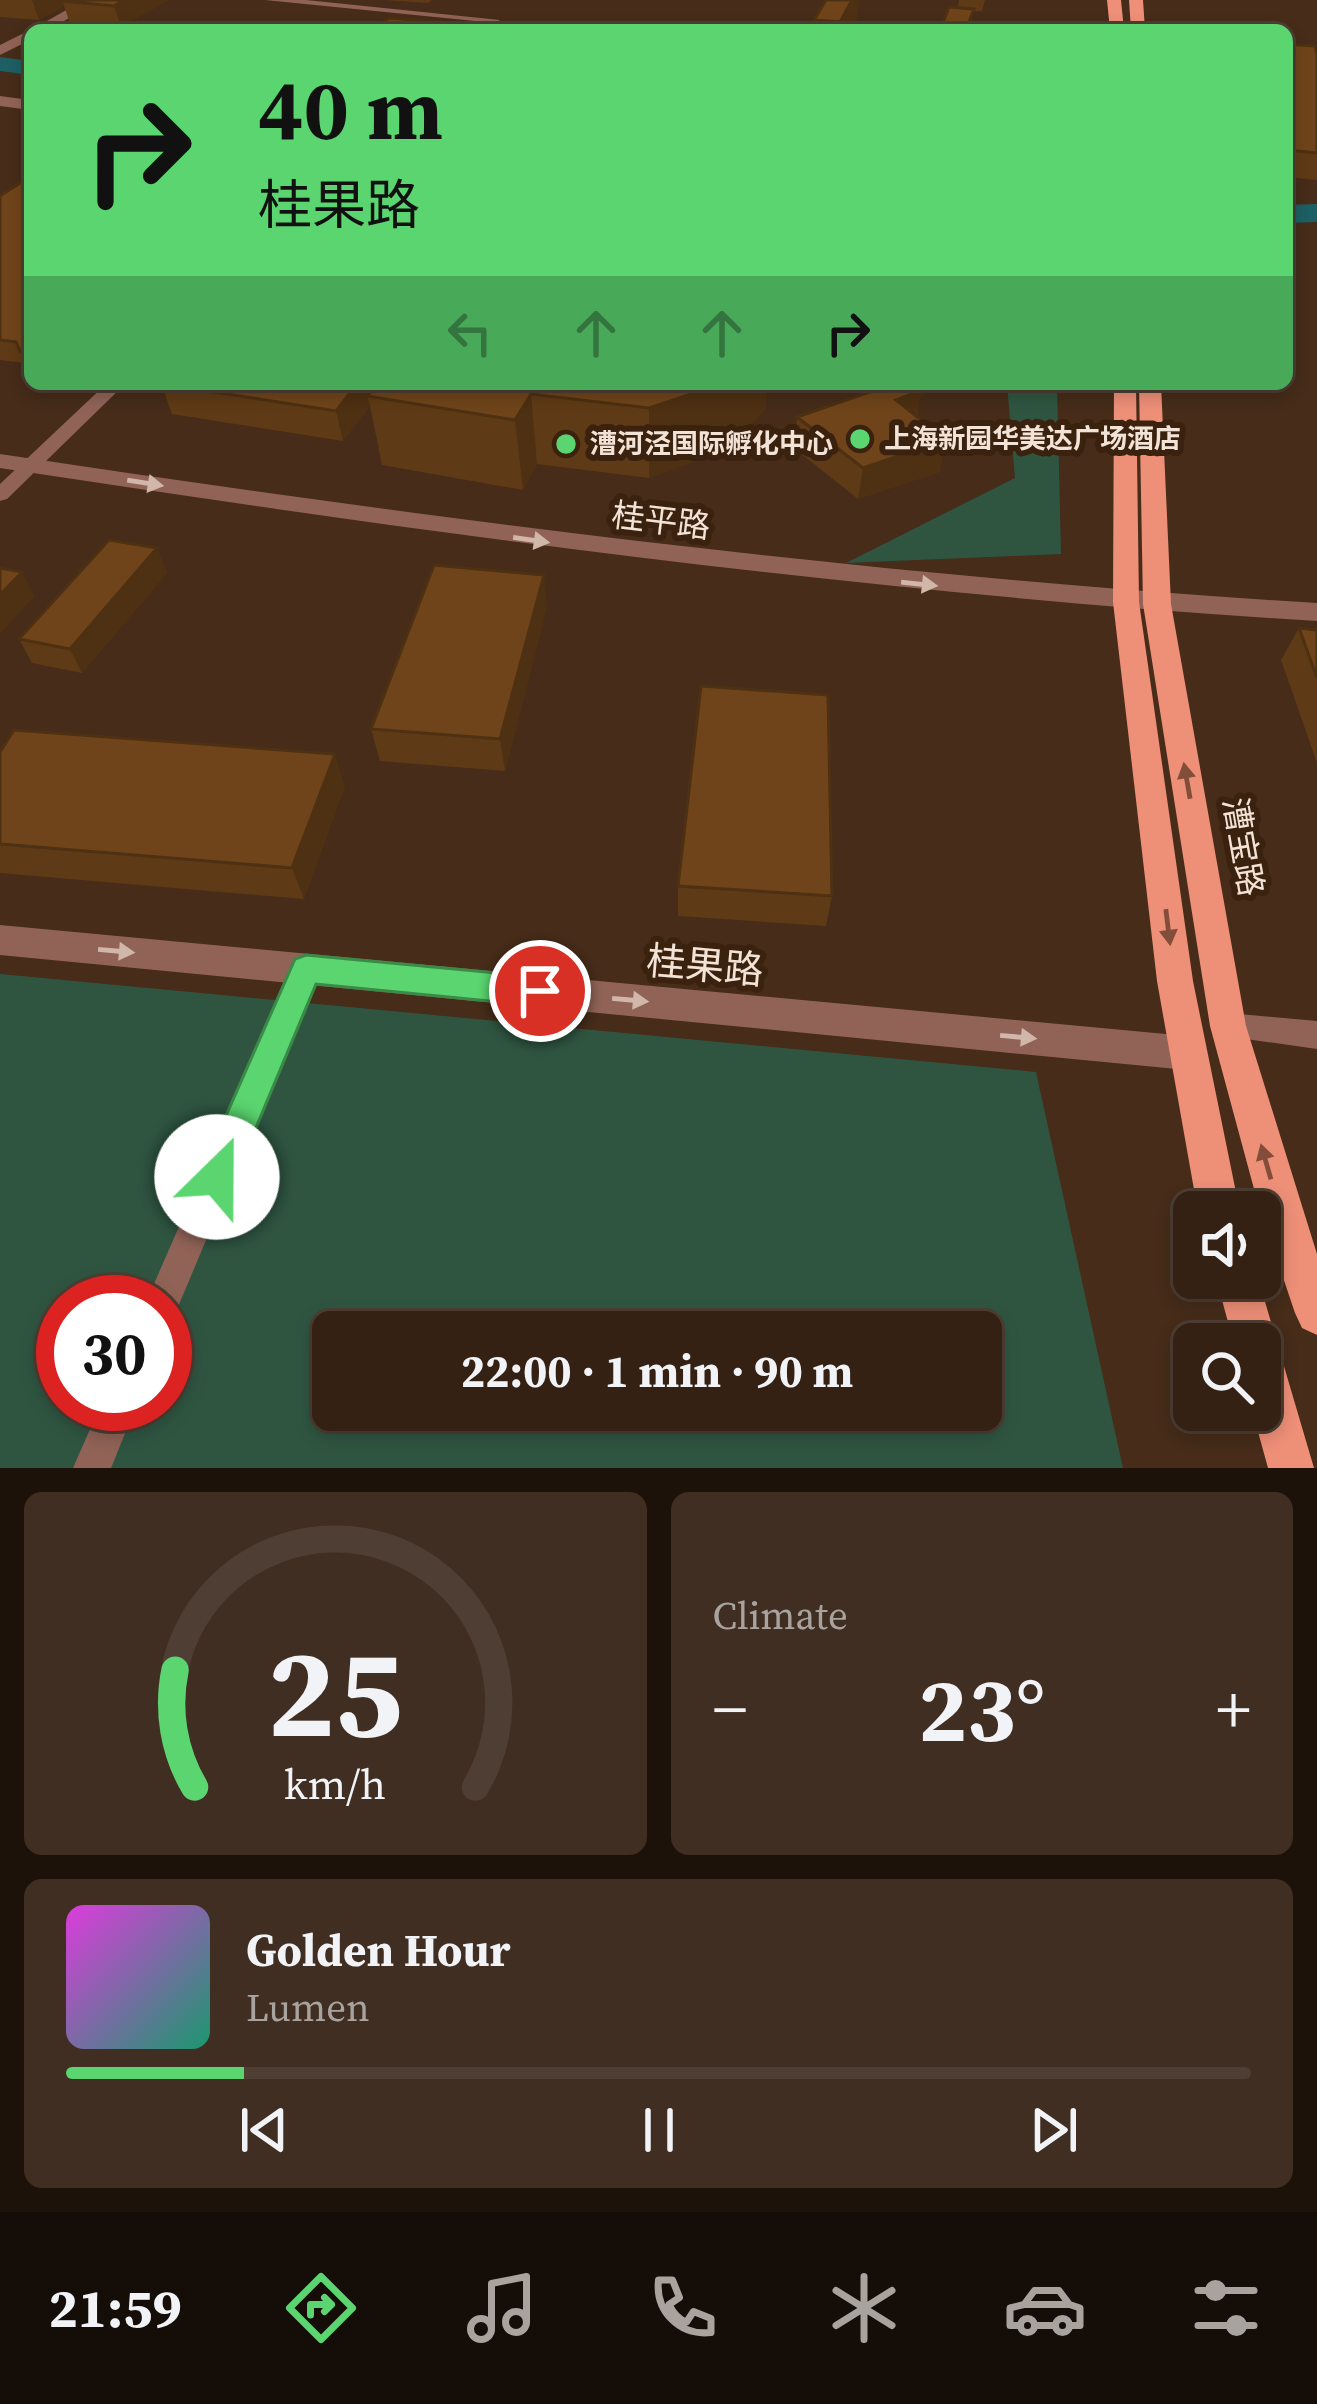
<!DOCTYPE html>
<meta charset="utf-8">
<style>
:root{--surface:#342113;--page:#3f2e21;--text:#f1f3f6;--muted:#a9a3a0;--line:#4e3e33;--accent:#5ad56f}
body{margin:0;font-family:"Source Serif 4","Noto Sans SC",serif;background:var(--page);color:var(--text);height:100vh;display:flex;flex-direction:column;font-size:45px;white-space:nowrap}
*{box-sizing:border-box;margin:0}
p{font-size:39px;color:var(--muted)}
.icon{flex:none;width:66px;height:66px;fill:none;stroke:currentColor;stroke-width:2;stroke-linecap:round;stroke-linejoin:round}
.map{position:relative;height:1468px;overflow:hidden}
.panel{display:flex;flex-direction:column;gap:24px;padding:24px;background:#1d120a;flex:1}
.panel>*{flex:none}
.top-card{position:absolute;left:24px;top:24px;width:1269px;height:366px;border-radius:18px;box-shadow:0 6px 18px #0003,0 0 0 3px var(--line);background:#5ad56f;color:#111;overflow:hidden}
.buttons{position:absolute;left:1173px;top:1191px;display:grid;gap:24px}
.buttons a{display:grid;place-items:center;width:108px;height:108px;border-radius:18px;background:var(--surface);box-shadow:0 6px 18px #0003,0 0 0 3px var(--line);font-size:60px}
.speed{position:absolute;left:36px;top:1275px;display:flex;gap:24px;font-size:60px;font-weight:700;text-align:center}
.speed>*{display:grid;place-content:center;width:156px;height:156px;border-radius:50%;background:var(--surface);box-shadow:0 6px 18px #0003,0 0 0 3px var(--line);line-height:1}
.speed .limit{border:18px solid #d22;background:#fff;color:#111}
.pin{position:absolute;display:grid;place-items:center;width:102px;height:102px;color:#fff;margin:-51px;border:6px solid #fff;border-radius:50%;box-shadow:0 3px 12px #0007}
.me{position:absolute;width:132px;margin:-66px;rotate:23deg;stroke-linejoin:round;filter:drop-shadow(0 0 9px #0008)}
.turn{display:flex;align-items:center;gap:42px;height:252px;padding:0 36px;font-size:54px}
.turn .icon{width:156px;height:156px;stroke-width:2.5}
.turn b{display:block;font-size:84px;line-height:102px}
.lanes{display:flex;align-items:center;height:114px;padding:0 36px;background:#0003;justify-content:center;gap:60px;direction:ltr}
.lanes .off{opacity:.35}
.big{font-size:90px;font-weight:700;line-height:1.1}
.panel .card{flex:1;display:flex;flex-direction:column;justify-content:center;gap:18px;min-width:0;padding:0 42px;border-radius:18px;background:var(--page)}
.panel .dial{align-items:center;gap:0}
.dial svg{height:312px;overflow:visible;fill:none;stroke:var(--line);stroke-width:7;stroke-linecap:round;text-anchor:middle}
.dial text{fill:var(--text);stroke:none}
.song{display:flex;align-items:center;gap:36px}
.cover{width:144px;height:144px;border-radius:18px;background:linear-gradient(135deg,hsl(300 70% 55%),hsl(160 70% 35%))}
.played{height:12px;border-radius:6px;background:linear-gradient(90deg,var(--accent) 15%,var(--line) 15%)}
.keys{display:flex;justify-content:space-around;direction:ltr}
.heat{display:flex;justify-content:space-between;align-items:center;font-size:66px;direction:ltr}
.panel .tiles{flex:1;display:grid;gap:24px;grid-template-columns:1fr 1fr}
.card:last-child{grid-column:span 2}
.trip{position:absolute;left:312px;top:1311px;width:690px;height:120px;border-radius:18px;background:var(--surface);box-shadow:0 6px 18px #0003,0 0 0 3px var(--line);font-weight:700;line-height:120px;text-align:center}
.menu{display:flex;height:192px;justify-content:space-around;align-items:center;background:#150d08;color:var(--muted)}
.menu .icon{width:84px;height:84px}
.menu .selected{color:var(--accent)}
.menu b{font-size:54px;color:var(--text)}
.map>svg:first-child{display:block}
.green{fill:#2f5541;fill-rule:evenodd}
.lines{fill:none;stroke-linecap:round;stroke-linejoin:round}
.river{fill:#1d5f63;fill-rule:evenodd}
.minor{fill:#916357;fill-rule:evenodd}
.tertiary{fill:#916357;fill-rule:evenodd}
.primary{fill:#ee8f78;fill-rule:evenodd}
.wall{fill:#5f3a16}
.shaded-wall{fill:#4e3012}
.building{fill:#6f441a;stroke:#4e3012;stroke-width:3}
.oneway{fill:#d1b6aa}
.oneway2{fill:#834e39}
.route{fill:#5ad56f;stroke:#3a8a48;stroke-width:3}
.poi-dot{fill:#5ad56f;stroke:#3b220f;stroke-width:4.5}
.labels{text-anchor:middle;stroke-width:12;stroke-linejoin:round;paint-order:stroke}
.far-poi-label{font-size:27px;font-weight:bold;fill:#f3e2d6;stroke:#3b220f;text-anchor:start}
.street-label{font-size:33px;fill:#f3e2d6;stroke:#3b220f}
.near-street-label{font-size:39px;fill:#f3e2d6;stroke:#3b220f}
</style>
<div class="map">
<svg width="1317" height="1468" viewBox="0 0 1317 1468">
<rect width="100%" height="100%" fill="#462c19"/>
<!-- green -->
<path class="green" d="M1007,384H1057L1061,554L846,563L1015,478Z
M0,974L1036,1072L1123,1468H0ZM63,1302H165V1404H63ZM333,1332H981V1410H333Z"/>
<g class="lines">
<!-- river -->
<path class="river" d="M0,57L30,61V75L0,71Z
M1317,204V222L1287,223V205Z"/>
<!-- minor -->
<path class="minor" d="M265,0H306L500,20L495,23Z
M106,384H125L7,499L0,501V484Z
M306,957L316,960L320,969L175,1314L165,1318V1302H146L292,969L296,960Z
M1228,1013L1317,1021V1049L1218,1035L1213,1026L1218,1017Z
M101,1404H137L111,1468H73Z"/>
<!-- tertiary -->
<path class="tertiary" d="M84,0H101L48,30H31Z
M30,30V40L0,55V45Z
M0,96L30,100V110L0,106Z
M0,454C438,520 875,576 1317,603V621C875,594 438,535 0,468Z
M0,925L1187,1036L1200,1041L1206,1053L1200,1065L1187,1070L0,955Z"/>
<!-- primary -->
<path class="primary" d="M1107,0H1121L1124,30H1110Z
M1129,0H1143L1145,30H1131Z
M1114,384H1136L1139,602L1193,981L1240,1212H1198L1157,981L1113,602Z
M1139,384H1161L1171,604L1246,1026L1317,1254V1335L1302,1328L1295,1313L1257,1200L1210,1026L1143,604Z
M1216,1278H1258L1314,1468H1268L1252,1410H1260V1344H1234Z"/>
</g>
<!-- wall -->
<path class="wall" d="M0,0H169L121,27L70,23L64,6L39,20L0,17Z
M385,0H432L428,3Z
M959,0H985L982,11H973L970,30H940L958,7Z
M857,18L851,30H813L814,20Z
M1287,44L1317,54V180L1287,177Z
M0,196L29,372L25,363L0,360Z
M161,384H767L765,410L727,450L649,478L537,464L523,490L382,465L370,406L343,441L172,414Z
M883,384H934L933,390L920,397L917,417L940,472L858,499L794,448L797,417L881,388Z
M157,548L167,573L82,673L32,663L19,639Z
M547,607L505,771L380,761L371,729Z
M1299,628L1317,630V763L1281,660Z
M0,752L345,786L304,899L0,873Z
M678,886L832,896L826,926L678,916Z"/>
<!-- shaded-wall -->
<path class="shaded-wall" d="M32,0H75L63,1L64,6L39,20Z
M124,0H169L121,27L114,6Z
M852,0H859L857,18L851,30H839L840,22Z
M30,342V371L29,372L20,351Z
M357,384H387L367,396L370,406L343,441L336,411Z
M722,384H767L765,410L727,450L649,478V408Z
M904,384H934L933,390L920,397L916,420L896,400Z
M531,394L537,464L523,490L515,420Z
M946,440L940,472L858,499L863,468Z
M157,548L167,573L82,673L70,649Z
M22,572L35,596L0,634V595Z
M544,575L547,607L505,771L500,739Z
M335,754L345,786L304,899L292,868Z"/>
<!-- building -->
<path class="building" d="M65,0H124L114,6L63,1Z
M826,0H852L840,22L814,20Z
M949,7L974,9L966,30H940Z
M389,18L515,28L513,30H374Z
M1287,44L1315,46L1317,54V153L1287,150Z
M23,181H30V342L20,351L16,342L0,340V196Z
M162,384H357L336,411Z
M378,384H722L649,408L531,394L515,420L367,396Z
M883,384H914L922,390L896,400L946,440L863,468L797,417L881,388Z
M109,540L157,548L70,649L19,639Z
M434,565L544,575L500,739L371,729Z
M0,568L22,572L0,595Z
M1299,628L1317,630V678Z
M701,686L828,695L832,896L678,886Z
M14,730L335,754L292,868L0,844V752Z"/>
<!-- one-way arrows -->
<defs><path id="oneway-solid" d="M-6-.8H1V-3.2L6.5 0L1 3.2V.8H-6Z" transform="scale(3)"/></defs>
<g class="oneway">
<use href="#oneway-solid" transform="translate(145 483) rotate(9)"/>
<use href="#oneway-solid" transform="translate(531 540) rotate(8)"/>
<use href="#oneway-solid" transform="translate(919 584) rotate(6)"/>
<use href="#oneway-solid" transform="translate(116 951) rotate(5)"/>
<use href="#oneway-solid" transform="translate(630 1000) rotate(5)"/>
<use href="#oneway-solid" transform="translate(1018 1037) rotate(5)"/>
</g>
<g class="oneway2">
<use href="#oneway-solid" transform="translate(1187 781) rotate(-100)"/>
<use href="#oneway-solid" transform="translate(1168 927) rotate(83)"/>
<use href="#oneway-solid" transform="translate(1266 1162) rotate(-106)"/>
</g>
<!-- route -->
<path class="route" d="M306,955L540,977L552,981L556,991L552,1001L540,1006L316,984L230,1190L217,1195L204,1190L199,1177L295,959Z"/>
<!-- markers -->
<g class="poi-dot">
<circle cx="860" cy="439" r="12"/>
<circle cx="566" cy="444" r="12"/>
</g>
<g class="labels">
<!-- far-poi labels -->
<g class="far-poi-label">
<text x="884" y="448">上海新园华美达广场酒店</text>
<text x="590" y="453">漕河泾国际孵化中心</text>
</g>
<!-- street labels -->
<g class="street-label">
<text transform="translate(661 520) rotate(7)" y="12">桂平路</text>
<text transform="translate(1244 847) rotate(80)" y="12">漕宝路</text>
</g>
<!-- near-street labels -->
<g class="near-street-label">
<text transform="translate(705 965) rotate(5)" y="14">桂果路</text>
</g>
</g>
</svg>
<div class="buttons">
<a><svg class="icon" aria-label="sound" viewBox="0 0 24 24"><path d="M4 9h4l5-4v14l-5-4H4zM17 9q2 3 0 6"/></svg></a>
<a><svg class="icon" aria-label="search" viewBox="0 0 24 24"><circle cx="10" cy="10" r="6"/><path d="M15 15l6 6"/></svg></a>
</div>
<div class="speed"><div class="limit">30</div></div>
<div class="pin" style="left:540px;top:991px;background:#d93025"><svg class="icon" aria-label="arrive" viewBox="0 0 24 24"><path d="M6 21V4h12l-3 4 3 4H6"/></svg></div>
<svg class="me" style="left:217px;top:1177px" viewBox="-20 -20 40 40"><circle r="19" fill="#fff"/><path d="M0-13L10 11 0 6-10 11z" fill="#5ad56f"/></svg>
<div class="trip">22:00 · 1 min · 90 m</div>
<div class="top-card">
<div class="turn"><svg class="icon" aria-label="right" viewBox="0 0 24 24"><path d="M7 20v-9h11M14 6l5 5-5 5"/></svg><div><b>40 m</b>桂果路</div></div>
<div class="lanes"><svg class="icon off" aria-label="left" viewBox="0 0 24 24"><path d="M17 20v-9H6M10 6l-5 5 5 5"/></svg><svg class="icon off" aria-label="ahead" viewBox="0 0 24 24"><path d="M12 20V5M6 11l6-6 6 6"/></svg><svg class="icon off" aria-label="ahead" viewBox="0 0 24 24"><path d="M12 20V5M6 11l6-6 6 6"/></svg><svg class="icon" aria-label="right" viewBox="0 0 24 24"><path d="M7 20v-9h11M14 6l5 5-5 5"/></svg></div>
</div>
</div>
<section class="panel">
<div class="tiles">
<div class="card dial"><svg viewBox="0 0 100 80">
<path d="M14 69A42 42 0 1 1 86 69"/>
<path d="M14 69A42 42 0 0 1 9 39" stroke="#5ad56f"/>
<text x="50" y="56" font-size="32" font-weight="700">25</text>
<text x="50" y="72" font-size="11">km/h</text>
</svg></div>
<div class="card"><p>Climate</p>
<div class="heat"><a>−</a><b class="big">23°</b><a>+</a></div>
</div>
<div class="card">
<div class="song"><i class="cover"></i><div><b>Golden Hour</b><p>Lumen</p></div></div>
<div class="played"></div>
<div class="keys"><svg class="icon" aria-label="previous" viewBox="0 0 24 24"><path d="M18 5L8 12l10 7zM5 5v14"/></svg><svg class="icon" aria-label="pause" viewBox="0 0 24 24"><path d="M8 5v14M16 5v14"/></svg><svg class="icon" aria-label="next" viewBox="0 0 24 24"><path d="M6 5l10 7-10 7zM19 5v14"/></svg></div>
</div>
</div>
</section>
<nav class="menu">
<b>21:59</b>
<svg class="icon selected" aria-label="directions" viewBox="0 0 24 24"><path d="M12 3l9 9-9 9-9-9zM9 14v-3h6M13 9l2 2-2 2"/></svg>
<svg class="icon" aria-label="music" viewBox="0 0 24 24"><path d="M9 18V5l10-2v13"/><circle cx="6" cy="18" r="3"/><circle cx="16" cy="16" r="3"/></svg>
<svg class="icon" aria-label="phone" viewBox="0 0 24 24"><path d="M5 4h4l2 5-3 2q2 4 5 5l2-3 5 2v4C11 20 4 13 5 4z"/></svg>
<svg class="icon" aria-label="climate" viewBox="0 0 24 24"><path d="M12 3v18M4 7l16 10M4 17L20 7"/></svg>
<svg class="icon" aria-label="car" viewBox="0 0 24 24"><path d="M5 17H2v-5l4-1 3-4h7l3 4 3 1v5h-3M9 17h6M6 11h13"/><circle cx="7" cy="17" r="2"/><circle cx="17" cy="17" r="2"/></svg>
<svg class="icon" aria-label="filters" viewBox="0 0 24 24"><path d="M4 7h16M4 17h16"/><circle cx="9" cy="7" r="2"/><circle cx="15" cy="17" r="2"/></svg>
</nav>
